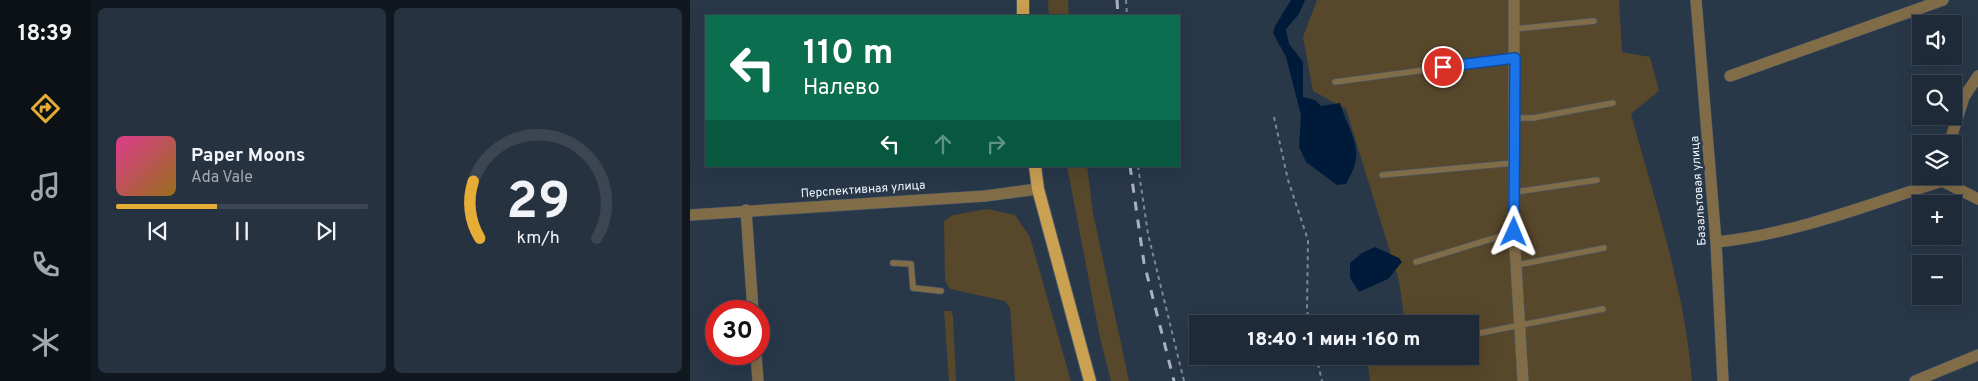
<!DOCTYPE html>
<html lang="ru">
<meta charset="utf-8">
<style>
:root{--surface:#1e2a37;--page:#26323f;--text:#f1f3f6;--muted:#a1a7ad;--line:#3c4652;--accent:#e6ad36}
body{margin:0;font-family:Overpass,sans-serif;background:var(--page);color:var(--text);height:100vh;display:flex;flex-direction:column;font-size:19px;white-space:nowrap}
*{box-sizing:border-box;margin:0}
p{font-size:16px;color:var(--muted)}
.icon{flex:none;width:28px;height:28px;fill:none;stroke:currentColor;stroke-width:2;stroke-linecap:round;stroke-linejoin:round}
.map{position:relative;flex:1;overflow:hidden}
.side{display:flex;flex-direction:column;gap:8px;padding:8px;background:#10171e;width:600px}
.side>*{flex:none}
.guide{position:absolute;left:15px;top:15px;width:475px;height:152px;border-radius:0px;box-shadow:0 5px 20px #0002,0 0 0 1px var(--line);background:#0b6e4f;color:#fff;overflow:hidden}
.controls{position:absolute;left:1222px;top:15px;display:grid;gap:10px}
.controls a{display:grid;place-items:center;width:50px;height:50px;border-radius:0px;background:var(--surface);box-shadow:0 5px 20px #0002,0 0 0 1px var(--line);font-size:25px}
.speed{position:absolute;left:15px;top:300px;display:flex;gap:10px;font-size:25px;font-weight:700;text-align:center}
.speed>*{display:grid;place-content:center;width:65px;height:65px;border-radius:50%;background:var(--surface);box-shadow:0 5px 20px #0002,0 0 0 1px var(--line);line-height:1}
.speed .limit{border:8px solid #d22;background:#fff;color:#111}
.pin{position:absolute;display:grid;place-items:center;width:42px;height:42px;color:#fff;margin:-21px;border:2px solid #fff;border-radius:50%;box-shadow:0 1px 5px #0007}
.me{position:absolute;width:55px;margin:-28px;rotate:1deg;stroke-linejoin:round;filter:drop-shadow(0 0 4px #0008)}
.turn{display:flex;align-items:center;gap:18px;height:105px;padding:0 15px;font-size:22px}
.turn .icon{width:65px;height:65px;stroke-width:2.5}
.turn b{display:block;font-size:35px;line-height:42px}
.lanes{display:flex;align-items:center;height:48px;padding:0 15px;background:#0003;justify-content:center;gap:25px;direction:ltr}
.lanes .off{opacity:.35}
.side .tile{flex:1;display:flex;flex-direction:column;justify-content:center;gap:8px;min-width:0;padding:0 18px;border-radius:8px;background:var(--page)}
.side .dial{align-items:center;gap:0}
.dial svg{height:130px;overflow:visible;fill:none;stroke:var(--line);stroke-width:7;stroke-linecap:round;text-anchor:middle}
.dial text{fill:var(--text);stroke:none}
.song{display:flex;align-items:center;gap:15px}
.cover{width:60px;height:60px;border-radius:8px;background:linear-gradient(135deg,hsl(330 70% 55%),hsl(40 70% 35%))}
.played{height:5px;border-radius:2px;background:linear-gradient(90deg,var(--accent) 40%,var(--line) 40%)}
.keys{display:flex;justify-content:space-around;direction:ltr}
.side .tiles{flex:1;display:grid;gap:8px;grid-template-columns:repeat(2,1fr)}
.trip{position:absolute;left:499px;top:315px;width:290px;height:50px;border-radius:0px;background:var(--surface);box-shadow:0 5px 20px #0002,0 0 0 1px var(--line);font-weight:800;line-height:50px;text-align:center}
main{display:flex;flex:1;min-height:0}
.dock{display:flex;flex-direction:column;width:90px;justify-content:space-around;align-items:center;background:#0c1116;color:var(--muted)}
.dock .icon{width:35px;height:35px}
.dock .on{color:var(--accent)}
.dock b{font-size:22px;color:var(--text)}
.map>svg:first-child{display:block}
.green{fill:#57472b}
.water{fill:#001b39}
.lines{fill:none;stroke-linecap:round;stroke-linejoin:round}
.service-casing{stroke:#485666;stroke-width:7}
.minor-casing{stroke:#485666;stroke-width:12}
.primary-casing{stroke:#485666;stroke-width:14}
.path{stroke:#7d8997;stroke-width:2;stroke-dasharray:4 4;stroke-linecap:butt}
.service{stroke:#816c48;stroke-width:5.5}
.minor{stroke:#816c48;stroke-width:11}
.primary{stroke:#caa051;stroke-width:12}
.rail{stroke:#a8b3bf;stroke-width:3;stroke-dasharray:9 9;stroke-linecap:butt}
.route-casing{stroke:#114b97;stroke-width:12}
.route{stroke:#1a73e8;stroke-width:9}
.labels{text-anchor:middle;stroke-width:5;stroke-linejoin:round;paint-order:stroke}
.street-label{font-size:12px;fill:#eef6ff;stroke:#283849}
</style>
<main>
<nav class="dock">
<b>18:39</b>
<svg class="icon on" aria-label="directions" viewBox="0 0 24 24"><path d="M12 3l9 9-9 9-9-9zM9 14v-3h6M13 9l2 2-2 2"/></svg>
<svg class="icon" aria-label="music" viewBox="0 0 24 24"><path d="M9 18V5l10-2v13"/><circle cx="6" cy="18" r="3"/><circle cx="16" cy="16" r="3"/></svg>
<svg class="icon" aria-label="phone" viewBox="0 0 24 24"><path d="M5 4h4l2 5-3 2q2 4 5 5l2-3 5 2v4C11 20 4 13 5 4z"/></svg>
<svg class="icon" aria-label="climate" viewBox="0 0 24 24"><path d="M12 3v18M4 7l16 10M4 17L20 7"/></svg>
</nav>
<section class="side">
<div class="tiles">
<div class="tile">
<div class="song"><i class="cover"></i><div><b>Paper Moons</b><p>Ada Vale</p></div></div>
<div class="played"></div>
<div class="keys"><svg class="icon" aria-label="previous" viewBox="0 0 24 24"><path d="M18 5L8 12l10 7zM5 5v14"/></svg><svg class="icon" aria-label="pause" viewBox="0 0 24 24"><path d="M8 5v14M16 5v14"/></svg><svg class="icon" aria-label="next" viewBox="0 0 24 24"><path d="M6 5l10 7-10 7zM19 5v14"/></svg></div>
</div>
<div class="tile dial"><svg viewBox="0 0 100 80">
<path d="M14 69A42 42 0 1 1 86 69"/>
<path d="M14 69A42 42 0 0 1 10 34" stroke="#e6ad36"/>
<text x="50" y="56" font-size="32" font-weight="700">29</text>
<text x="50" y="72" font-size="11">km/h</text>
</svg></div>
</div>
</section>
<div class="map">
<svg width="1288" height="381" viewBox="0 0 1288 381">
<rect width="100%" height="100%" fill="#283849"/>
<!-- green -->
<path class="green" d="M358,0H378L379,16H359Z
M627,0H929L932,52L960,57L969,91L941,114C965,202 995,290 1002,381H680L678,364L680,356H780V324H715L709,281L656,109L623,91L613,37Z
M377,166H397L403,213L439,381H421L410,338Z
M297,209L325,215L340,237L381,381H325L320,308L315,301L260,289L255,281L254,221L263,215Z
M254,311H261L263,316L266,381H259Z"/>
<!-- water -->
<path class="water" d="M601,0H615L609,14L596,29L599,44L613,62V97L625,100L631,106L650,103C661,138 677,149 656,184L647,185L616,162L609,147L611,115L596,57L583,33L585,26Z
M685,247L709,258L712,262L698,279L669,292L660,278V263L672,253Z"/>
<g class="lines">
<!-- service casing -->
<g class="service-casing">
<path id="service" d="M824,29L904,21
M645,82L825,58
M825,118H843L923,103
M692,175L824,163
M825,192L907,180
M726,262L824,232
M203,263L221,264L223,288L251,291
M827,265L914,248
M780,335L913,309"/>
</g>
<!-- minor casing -->
<g class="minor-casing">
<path id="minor" d="M824,0V232L833,381
M1006,0L1026,242L1033,381
M1040,76L1253,0
M1259,144L1274,97L1288,76
M1252,181L1288,199
M56,210L63,311
M0,215L295,196L348,189
M1026,242C1104,234 1178,205 1252,181
M66,354L68,381
M1225,381L1288,355"/>
</g>
<!-- primary casing -->
<g class="primary-casing">
<path id="primary" d="M333,0V16
M345,166L348,189L400,381"/>
</g>
<!-- path -->
<path class="path" d="M436,0L437,16
M584,117L598,180L618,240L617,310L620,324
M448,166L458,234L494,381
M626,356L632,381"/>
<!-- service -->
<use href="#service" class="service"/>
<!-- minor -->
<use href="#minor" class="minor"/>
<!-- primary -->
<use href="#primary" class="primary"/>
<!-- rail -->
<path class="rail" d="M427,0L428,16
M440,166L454,263L484,381"/>
</g>
<g class="lines">
<!-- route casing -->
<g class="route-casing">
<path id="route" d="M753,67L825,58L824,232"/>
</g>
<!-- route -->
<use href="#route" class="route"/>
</g>
<g class="labels">
<!-- street labels -->
<g class="street-label">
<text transform="translate(173 189) rotate(-4)" y="4">Перспективная улица</text>
<text transform="translate(1008 191) rotate(-94)" y="4">Базальтовая улица</text>
</g>
</g>
</svg>
<div class="controls">
<a><svg class="icon" aria-label="sound" viewBox="0 0 24 24"><path d="M4 9h4l5-4v14l-5-4H4zM17 9q2 3 0 6"/></svg></a>
<a><svg class="icon" aria-label="search" viewBox="0 0 24 24"><circle cx="10" cy="10" r="6"/><path d="M15 15l6 6"/></svg></a>
<a><svg class="icon" aria-label="layers" viewBox="0 0 24 24"><path d="M12 4l9 5-9 5-9-5zM3 14l9 5 9-5"/></svg></a>
<a>+</a>
<a>−</a>
</div>
<div class="speed"><div class="limit">30</div></div>
<div class="pin" style="left:753px;top:67px;background:#d93025"><svg class="icon" aria-label="arrive" viewBox="0 0 24 24"><path d="M6 21V4h12l-3 4 3 4H6"/></svg></div>
<svg class="me" style="left:824px;top:232px" viewBox="-20 -20 40 40"><path d="M0-17L14 15 0 8-14 15z" fill="#1a73e8" stroke="#fff" stroke-width="4"/></svg>
<div class="trip">18:40 · 1 мин · 160 m</div>
<div class="guide">
<div class="turn"><svg class="icon" aria-label="left" viewBox="0 0 24 24"><path d="M17 20v-9H6M10 6l-5 5 5 5"/></svg><div><b>110 m</b>Налево</div></div>
<div class="lanes"><svg class="icon" aria-label="left" viewBox="0 0 24 24"><path d="M17 20v-9H6M10 6l-5 5 5 5"/></svg><svg class="icon off" aria-label="ahead" viewBox="0 0 24 24"><path d="M12 20V5M6 11l6-6 6 6"/></svg><svg class="icon off" aria-label="right" viewBox="0 0 24 24"><path d="M7 20v-9h11M14 6l5 5-5 5"/></svg></div>
</div>
</div>
</main>
